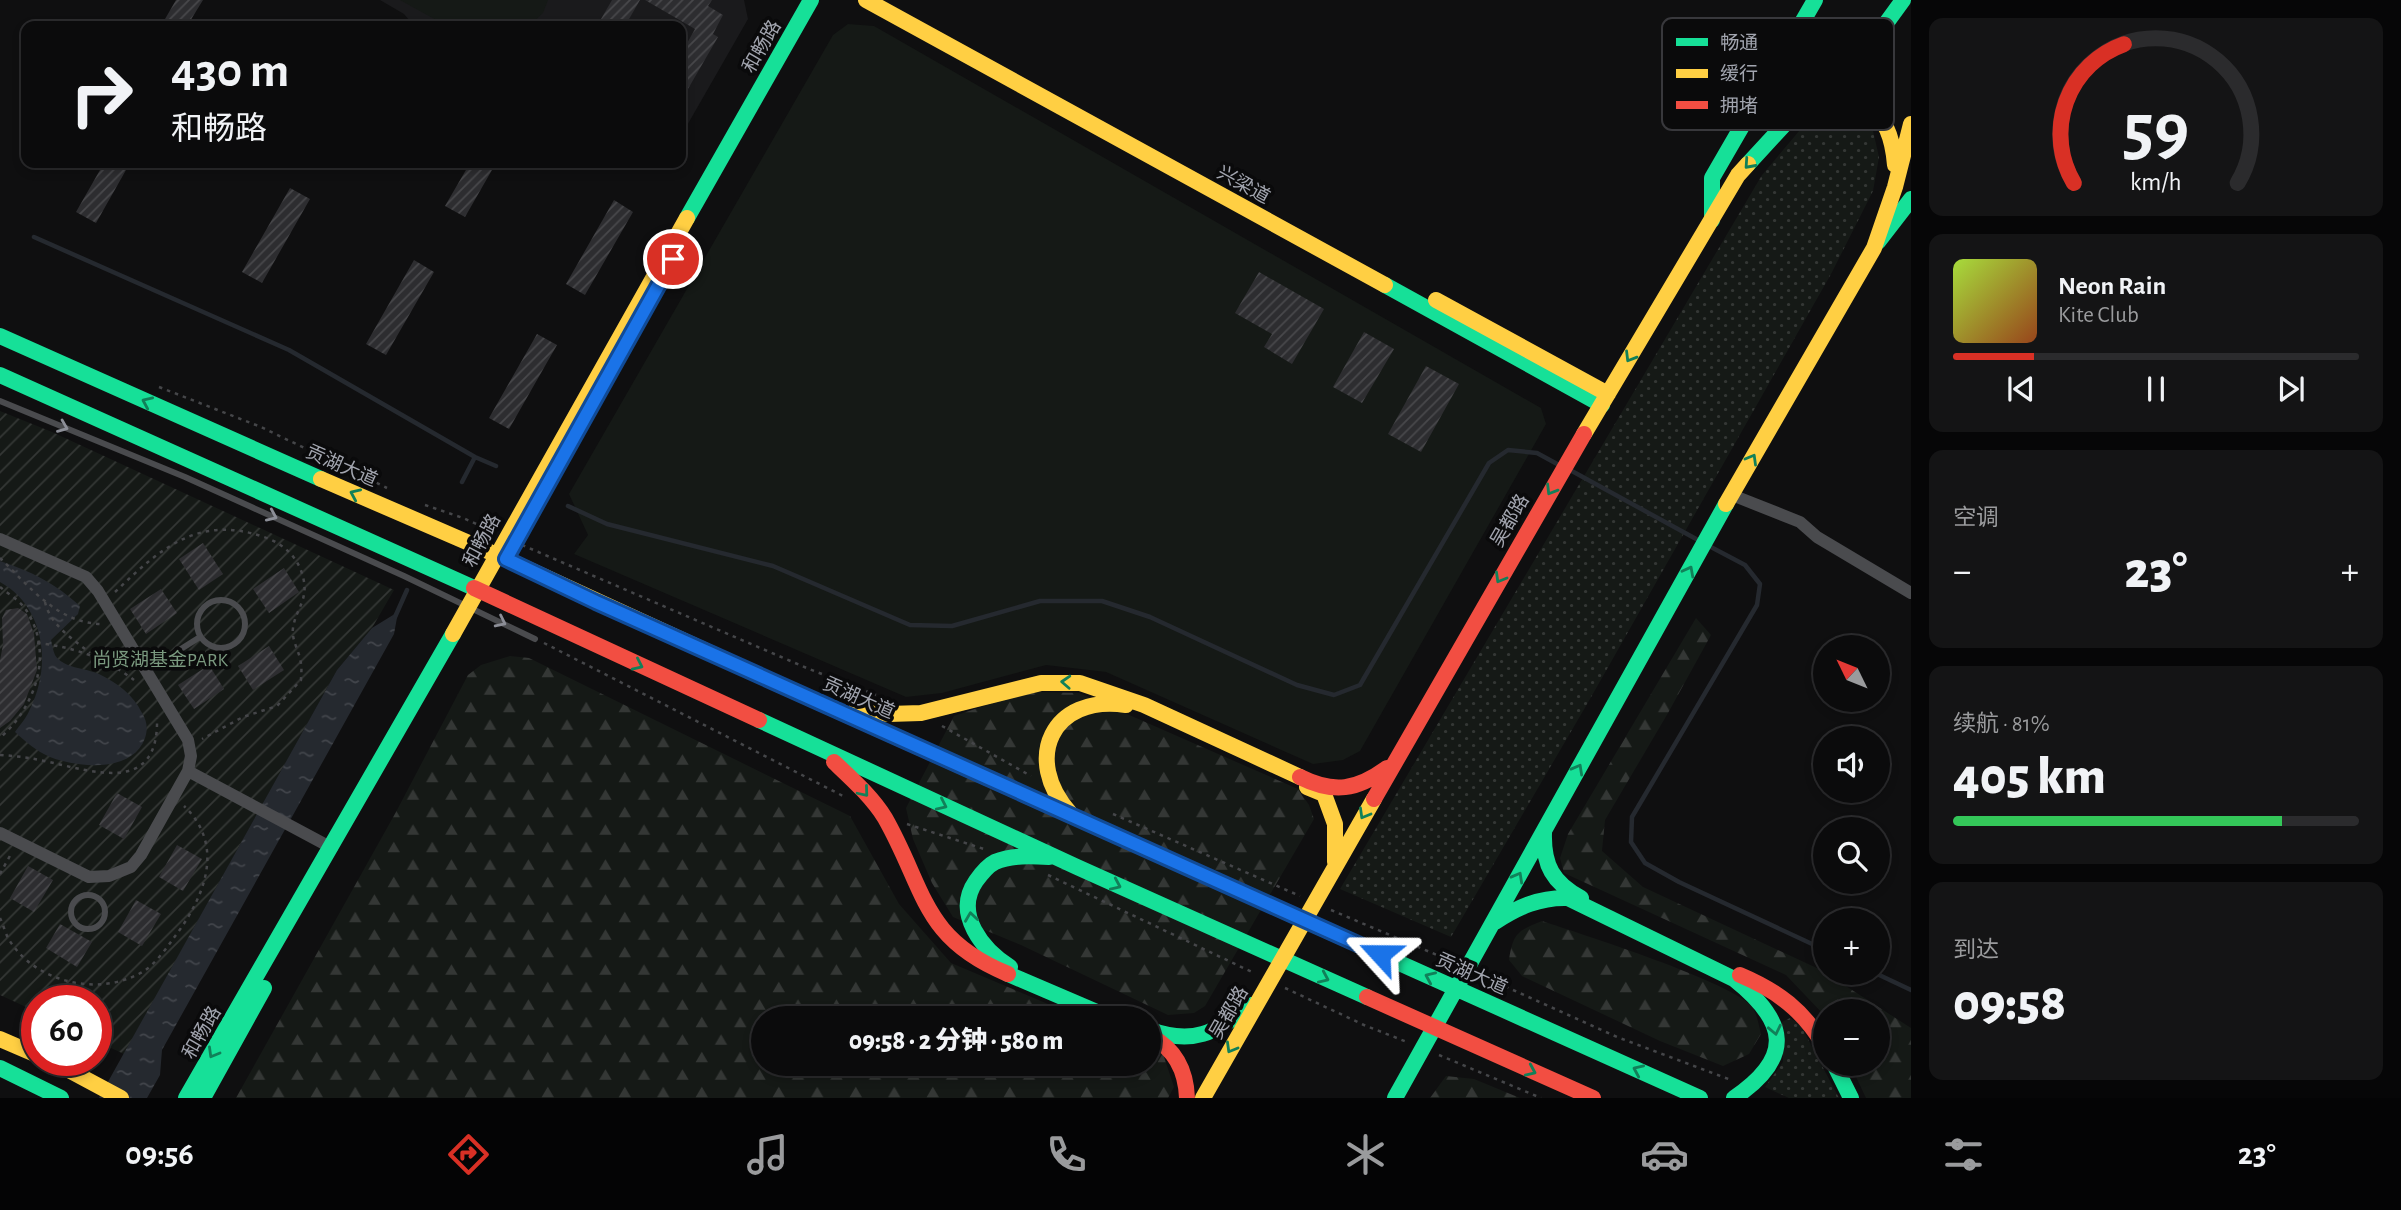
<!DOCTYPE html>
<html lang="zh">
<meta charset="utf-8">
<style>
:root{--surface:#0b0b0c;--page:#141415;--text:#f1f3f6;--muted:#9a9b9d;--line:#2b2b2d;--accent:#d93025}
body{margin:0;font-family:"Alegreya Sans","Noto Sans SC",sans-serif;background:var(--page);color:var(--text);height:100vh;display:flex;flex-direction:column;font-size:26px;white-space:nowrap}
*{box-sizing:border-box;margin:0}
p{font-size:23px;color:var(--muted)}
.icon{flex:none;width:38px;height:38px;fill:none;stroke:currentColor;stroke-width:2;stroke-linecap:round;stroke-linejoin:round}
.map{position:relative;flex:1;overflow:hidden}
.drawer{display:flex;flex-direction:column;gap:18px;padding:18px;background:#060607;width:490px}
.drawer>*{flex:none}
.banner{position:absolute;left:21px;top:21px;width:665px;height:147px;border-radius:14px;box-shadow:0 4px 10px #0003,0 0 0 2px var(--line);background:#0b0b0c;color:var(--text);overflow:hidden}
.needle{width:46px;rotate:313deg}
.fabs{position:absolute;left:1813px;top:635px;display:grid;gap:14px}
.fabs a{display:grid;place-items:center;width:77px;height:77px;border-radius:50%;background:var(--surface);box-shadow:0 4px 10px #0003,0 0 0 2px var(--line);font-size:35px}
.speed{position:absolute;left:21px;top:985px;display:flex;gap:14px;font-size:35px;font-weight:700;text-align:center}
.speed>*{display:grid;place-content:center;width:91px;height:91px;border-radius:50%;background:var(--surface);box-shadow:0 4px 10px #0003,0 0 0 2px var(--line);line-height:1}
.speed .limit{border:10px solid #d22;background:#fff;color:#111}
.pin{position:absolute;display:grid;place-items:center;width:60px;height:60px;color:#fff;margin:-30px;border:4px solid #fff;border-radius:50%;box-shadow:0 2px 7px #0007}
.me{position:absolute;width:77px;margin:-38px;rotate:294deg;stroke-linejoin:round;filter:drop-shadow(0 0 5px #0008)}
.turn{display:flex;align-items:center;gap:24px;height:147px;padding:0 35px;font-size:32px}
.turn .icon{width:91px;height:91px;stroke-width:2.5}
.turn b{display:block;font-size:49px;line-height:60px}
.big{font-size:52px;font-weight:800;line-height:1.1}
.drawer .card{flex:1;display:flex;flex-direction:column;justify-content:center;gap:10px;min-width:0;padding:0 24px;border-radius:14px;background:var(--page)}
.drawer .dial{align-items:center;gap:0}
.dial svg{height:182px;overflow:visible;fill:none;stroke:var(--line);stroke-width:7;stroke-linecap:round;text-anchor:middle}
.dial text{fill:var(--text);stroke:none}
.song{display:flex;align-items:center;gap:21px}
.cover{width:84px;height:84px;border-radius:10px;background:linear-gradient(135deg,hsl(80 70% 55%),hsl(20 70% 35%))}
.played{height:7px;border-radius:4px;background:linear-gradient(90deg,var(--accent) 20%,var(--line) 20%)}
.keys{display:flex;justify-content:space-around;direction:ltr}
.heat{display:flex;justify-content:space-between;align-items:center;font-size:38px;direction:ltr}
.charge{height:10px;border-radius:5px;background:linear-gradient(90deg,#34c759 81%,var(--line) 0)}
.trip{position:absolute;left:751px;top:1006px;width:410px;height:70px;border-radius:35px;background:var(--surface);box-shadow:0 4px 10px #0003,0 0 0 2px var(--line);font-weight:800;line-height:70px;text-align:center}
.menu{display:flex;height:112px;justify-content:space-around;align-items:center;background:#040405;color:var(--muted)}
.menu .icon{width:49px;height:49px}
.menu .current{color:var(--accent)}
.menu b{font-size:32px;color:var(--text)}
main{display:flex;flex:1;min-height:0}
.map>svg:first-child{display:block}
.built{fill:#1a1a1c}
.grass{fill:#151916}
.forest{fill:url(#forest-firs)}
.park{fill:url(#park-dots)}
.garden{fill:url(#garden-furrows)}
.water{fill:url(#water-ripples)}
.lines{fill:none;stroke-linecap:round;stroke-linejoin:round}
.stream{stroke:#25292f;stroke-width:4.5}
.building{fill:url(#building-hatch)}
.path{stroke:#454649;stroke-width:2.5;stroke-dasharray:3.5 5;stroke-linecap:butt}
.lane{stroke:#4a4b4e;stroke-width:6}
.street{stroke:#4a4b4e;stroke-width:12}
.fast{stroke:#16e098;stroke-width:16}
.slow{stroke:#ffcf43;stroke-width:16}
.jam{stroke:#f24e42;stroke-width:16}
.oneway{stroke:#118059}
.oneway2{stroke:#8c8e97}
.route-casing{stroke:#114b97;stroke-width:18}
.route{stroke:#1a73e8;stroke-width:12}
.labels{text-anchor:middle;stroke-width:7;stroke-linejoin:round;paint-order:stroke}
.street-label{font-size:19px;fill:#a2a5af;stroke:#0a0a0b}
.park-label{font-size:19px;fill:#7a997f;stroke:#0a0a0b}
.key{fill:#0a0a0b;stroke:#38383c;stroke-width:2}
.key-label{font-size:19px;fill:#a2a5af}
</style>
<main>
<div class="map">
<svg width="1911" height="1098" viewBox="0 0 1911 1098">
<defs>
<pattern id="forest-firs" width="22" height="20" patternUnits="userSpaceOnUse" patternTransform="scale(1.75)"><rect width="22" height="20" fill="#151916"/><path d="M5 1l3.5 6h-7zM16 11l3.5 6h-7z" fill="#343735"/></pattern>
<pattern id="park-dots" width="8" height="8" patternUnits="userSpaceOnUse" patternTransform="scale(1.75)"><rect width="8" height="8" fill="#151916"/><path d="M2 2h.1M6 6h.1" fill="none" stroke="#343735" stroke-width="1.8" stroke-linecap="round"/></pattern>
<pattern id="garden-furrows" width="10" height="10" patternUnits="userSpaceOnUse" patternTransform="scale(1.75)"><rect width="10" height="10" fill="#151916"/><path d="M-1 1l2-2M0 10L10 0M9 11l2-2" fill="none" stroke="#343735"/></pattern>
<pattern id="water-ripples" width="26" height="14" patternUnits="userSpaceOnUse" patternTransform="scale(1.75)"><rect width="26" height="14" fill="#25292f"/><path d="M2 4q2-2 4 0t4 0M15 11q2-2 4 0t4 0" fill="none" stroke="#42454b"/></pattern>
<pattern id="building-hatch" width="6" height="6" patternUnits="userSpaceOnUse" patternTransform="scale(1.75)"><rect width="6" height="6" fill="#2d2d30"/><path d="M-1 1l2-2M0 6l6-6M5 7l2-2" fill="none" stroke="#48484b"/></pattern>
</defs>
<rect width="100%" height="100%" fill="#0f0f10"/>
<!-- built -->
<path class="built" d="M380,0H744L748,19L681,136V26H414L404,14Z"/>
<!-- grass -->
<path class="grass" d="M400,0H548L543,13L529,26H447Z
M848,24L874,26L1541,408L1546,424L1360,751L1343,760L1313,764L1106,672L1046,665L942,693L906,697L574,554L588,535L569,494L833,35Z"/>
<!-- forest -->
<path class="forest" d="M1696,618L1711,635L1668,713L1605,820L1602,851L1643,887L1821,970L1911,1028V1098H1866L1850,1064H1878V1012H1825V1016L1786,975L1564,873L1560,858L1568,834Z
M510,656L529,658L850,816L899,904L951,963L1081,1018H763V1064H1148V1047L1163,1054L1174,1087L1168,1098H236L396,812L468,675L481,665Z
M1038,692L1079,693L1298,789L1309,805L1314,819L1205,1006L1194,1013L1168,1015L1021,945L953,917L932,883L913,839L906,808L954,716L1002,700Z
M1542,921C1578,933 1736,983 1753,1008C1757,1015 1759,1026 1761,1034L1749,1054L1723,1066L1660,1041L1522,976L1509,960C1513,934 1517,931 1542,921Z
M1446,1076L1474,1079L1520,1098H1430Z"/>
<!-- park -->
<path class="park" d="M1838,112L1859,114L1873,131L1879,157L1873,191L1831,274L1590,699L1451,937L1340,889L1762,175L1811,117Z
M1790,1018L1800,1024L1839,1098H1789L1765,1087L1783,1062L1782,1022Z"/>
<!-- garden -->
<path class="garden" d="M0,411L52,432L394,590L372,628L337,670L124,1054L96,1041V1001H37V1012L0,995Z"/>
<!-- water -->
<path class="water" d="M0,561C31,571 56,584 80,606L78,614L51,640C52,644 53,651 55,655C62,668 86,668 99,674C117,683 133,694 142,713C147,721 148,729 145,738C133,773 78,768 50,757C36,751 26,742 15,732C20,725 27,717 30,709C52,665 45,607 0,582Z
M398,612L394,634L162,1050L160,1075L147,1098H99L337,670L372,628Z"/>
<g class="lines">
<!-- stream -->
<path class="stream" d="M34,237L289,350L475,457L496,466
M1570,470L1698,540
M462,482L475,457
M568,506L607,524L773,566L910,625L952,626L1040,601H1102L1150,617L1297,685L1334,695L1360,685L1489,463L1508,450L1537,453L1559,465
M1709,546L1745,565L1760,584L1757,605L1632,817L1631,842L1645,863L1679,882L1825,950
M395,617L407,590
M1875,973L1911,990"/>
</g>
<!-- building -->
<path class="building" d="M176,0H203L187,26H161Z
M612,0H640L625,26H597Z
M645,0H712L708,6L723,15L713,34L718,37L681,101V54L695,29Z
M104,163H130L96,223L76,212Z
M470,163H496L465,217L445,206Z
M290,188L310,199L262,283L242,272Z
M614,200L633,212L585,295L566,284Z
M414,260L434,272L386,355L366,344Z
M1259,272L1324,309L1292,364L1264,347L1272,334L1235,313Z
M1364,332L1394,349L1362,403L1333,387Z
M537,334L557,345L509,429L489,418Z
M1426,366L1459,384L1421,452L1388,434Z
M203,543L223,574L199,590L179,559Z
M284,568L299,592L269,613L253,589Z
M161,589L177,613L146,634L130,609Z
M18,608L27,614L34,634L37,670L24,704L10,721L0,728V660L3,645L2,618L6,610Z
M269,646L284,670L253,690L238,666Z
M209,665L224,689L194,709L178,685Z
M117,793L142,807L124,839L99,825Z
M177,845L202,859L183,891L159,877Z
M28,866L53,880L34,912L10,898Z
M136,900L161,914L142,946L118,932Z
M60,924L92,942L77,967L46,948Z"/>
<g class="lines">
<!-- path -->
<path class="path" d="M159,387L261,427L387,488
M425,505L463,518L490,530
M522,545L809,669L876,695
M0,558C30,587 58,624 103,624
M0,587C10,595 22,602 28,613C54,656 34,708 0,738
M115,592C160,549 198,514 264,537C284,544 298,557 303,577C309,600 296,608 293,628C291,640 300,652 301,664C302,669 301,674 301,680L277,706L243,717L202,739
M45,602C50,625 73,639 90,653
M37,643C74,647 105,658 134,680
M544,643L843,796
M942,726L1031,776
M0,755C17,756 32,758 49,762C98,773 159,793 157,718
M1113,814L1300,896
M907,824L984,849
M0,874L12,852
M1048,875L1254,973
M1331,910L1451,961
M0,918C3,924 5,932 8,938C34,983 100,998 144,971C155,964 165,950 173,939C203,900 227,847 184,806
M1482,976L1617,1037L1731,1080
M1285,988L1364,1025L1407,1042
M1439,1055L1541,1098"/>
<!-- lane -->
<path class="lane" d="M0,401L185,477L404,576L535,639
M197 624a24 24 0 1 1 48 0a24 24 0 1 1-48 0Z
M146,671L200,637
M71 912a17 17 0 1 1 34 0a17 17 0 1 1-34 0Z"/>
<!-- street -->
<path class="street" d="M1732,495L1800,522L1817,537L1911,593
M0,539L86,577L98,591L188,740L191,756L188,771L141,855L131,867L109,876L89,877L0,833
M188,771L332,848"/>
<!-- fast -->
<path class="fast" d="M1748,164L1795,113L1846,67L1879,33L1903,0
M687,218L811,0
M1712,220V178L1815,0
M1878,242L1911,199
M1385,285L1602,405
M0,336L321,479
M0,375L474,588
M759,720L1077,867L1367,997
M1544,833C1543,865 1553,883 1581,898
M1132,843L1700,1098
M1495,922C1518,907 1540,897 1568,898L1734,979C1788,1022 1794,1057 1734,1098
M1010,967C983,950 953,914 976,881C981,874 987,866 995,862C1012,855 1031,856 1049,857
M1008,974L1111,1018
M1148,1029C1193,1046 1215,1033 1251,1005
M1834,1064L1851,1098
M0,1068L61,1098
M186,1098L453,634
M203,1098L264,988
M1395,1098L1726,504"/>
<!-- slow -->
<path class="slow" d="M866,0L1385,285
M1804,110C1859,93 1890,103 1895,165
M1436,300L1608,394
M1584,434L1738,175L1748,164
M321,479L506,559L780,685
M1726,504L1874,248L1895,187L1911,124
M453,634L687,218
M855,711L889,714L921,713L1041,683H1080L1144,705L1300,777
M1307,787L1324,794L1335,824V862
M1070,813C1022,759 1052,694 1126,705
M0,1039L37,1055
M50,1060L121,1098
M1203,1098L1374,799"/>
<!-- jam -->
<path class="jam" d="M474,588L759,720
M780,685L1132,843
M834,762C852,779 872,797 885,818C926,890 921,938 1008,974
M1300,777C1334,794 1357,790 1387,768
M1374,799L1584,434
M1740,975C1778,991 1804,1011 1825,1047
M1367,997L1593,1098
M1152,1037C1176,1050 1186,1071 1187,1098"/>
</g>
<!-- one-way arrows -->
<defs><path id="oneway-chevron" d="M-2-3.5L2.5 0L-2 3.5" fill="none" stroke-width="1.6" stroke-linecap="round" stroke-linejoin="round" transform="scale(1.75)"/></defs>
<g class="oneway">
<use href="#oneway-chevron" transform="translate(1749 164) rotate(132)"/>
<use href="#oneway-chevron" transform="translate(1630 357) rotate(121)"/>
<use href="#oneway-chevron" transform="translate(147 402) rotate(-156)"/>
<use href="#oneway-chevron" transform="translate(1752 459) rotate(-60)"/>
<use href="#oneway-chevron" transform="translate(1551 490) rotate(121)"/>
<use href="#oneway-chevron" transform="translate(355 494) rotate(-156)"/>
<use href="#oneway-chevron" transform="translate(1689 571) rotate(-62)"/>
<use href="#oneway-chevron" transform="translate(1500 578) rotate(120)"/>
<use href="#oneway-chevron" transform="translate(638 665) rotate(25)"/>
<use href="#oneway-chevron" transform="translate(1066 682) rotate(-177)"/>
<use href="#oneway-chevron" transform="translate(1578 769) rotate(-61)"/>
<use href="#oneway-chevron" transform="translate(864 792) rotate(50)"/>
<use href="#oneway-chevron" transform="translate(942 805) rotate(25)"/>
<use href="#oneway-chevron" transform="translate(1364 814) rotate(120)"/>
<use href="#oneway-chevron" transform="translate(1518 877) rotate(-61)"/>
<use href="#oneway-chevron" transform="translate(1116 885) rotate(24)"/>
<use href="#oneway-chevron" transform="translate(971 917) rotate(-98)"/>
<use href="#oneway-chevron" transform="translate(1430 977) rotate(-156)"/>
<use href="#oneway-chevron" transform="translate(1324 978) rotate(24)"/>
<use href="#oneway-chevron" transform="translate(1775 1030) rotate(78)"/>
<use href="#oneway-chevron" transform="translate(1231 1048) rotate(120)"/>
<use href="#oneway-chevron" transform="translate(213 1053) rotate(120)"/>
<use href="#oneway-chevron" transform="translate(1638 1070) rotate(-156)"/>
<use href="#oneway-chevron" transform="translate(1531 1071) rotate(24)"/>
</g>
<g class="oneway2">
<use href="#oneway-chevron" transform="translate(63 427) rotate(22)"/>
<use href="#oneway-chevron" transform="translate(272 516) rotate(24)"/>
<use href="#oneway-chevron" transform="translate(501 622) rotate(26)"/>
</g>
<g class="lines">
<!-- route casing -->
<g class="route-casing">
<path id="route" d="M673,259L506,559L596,602L1380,954"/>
</g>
<!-- route -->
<use href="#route" class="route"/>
</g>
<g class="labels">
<!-- street labels -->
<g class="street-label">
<text transform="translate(761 46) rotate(-60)" y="7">和畅路</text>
<text transform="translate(1244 184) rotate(29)" y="7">兴梁道</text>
<text transform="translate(342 465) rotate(24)" y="7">贡湖大道</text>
<text transform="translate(1509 520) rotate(-60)" y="7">吴都路</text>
<text transform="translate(481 540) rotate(-62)" y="7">和畅路</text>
<text transform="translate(859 697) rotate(24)" y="7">贡湖大道</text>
<text transform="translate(1472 973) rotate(24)" y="7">贡湖大道</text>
<text transform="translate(1228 1012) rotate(-60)" y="7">吴都路</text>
<text transform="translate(201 1032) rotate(-60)" y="7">和畅路</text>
</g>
<!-- park labels -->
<g class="park-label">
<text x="160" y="666">尚贤湖基金PARK</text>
</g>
</g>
<!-- legend -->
<rect x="1662" y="18" width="232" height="112" rx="10" class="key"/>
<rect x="1676" y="38" width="32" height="8" fill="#16e098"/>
<rect x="1676" y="69" width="32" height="9" fill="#ffcf43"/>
<rect x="1676" y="101" width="32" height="8" fill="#f24e42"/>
<g class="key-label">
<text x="1720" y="49">畅通</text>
<text x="1720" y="80">缓行</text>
<text x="1720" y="112">拥堵</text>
</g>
</svg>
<div class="fabs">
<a><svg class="needle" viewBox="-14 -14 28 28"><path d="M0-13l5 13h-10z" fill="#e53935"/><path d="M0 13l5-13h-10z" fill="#9a9b9d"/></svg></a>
<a><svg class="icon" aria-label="sound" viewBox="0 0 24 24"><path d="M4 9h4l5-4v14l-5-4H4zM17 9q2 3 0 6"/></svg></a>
<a><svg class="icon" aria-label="search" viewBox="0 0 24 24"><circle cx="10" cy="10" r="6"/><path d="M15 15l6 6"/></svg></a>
<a>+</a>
<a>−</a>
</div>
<div class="speed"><div class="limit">60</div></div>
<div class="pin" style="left:673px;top:259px;background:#d93025"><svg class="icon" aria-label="arrive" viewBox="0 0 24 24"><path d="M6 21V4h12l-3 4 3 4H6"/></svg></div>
<svg class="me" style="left:1380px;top:954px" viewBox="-20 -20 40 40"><path d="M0-17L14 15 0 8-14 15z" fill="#1a73e8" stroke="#fff" stroke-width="4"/></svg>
<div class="trip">09:58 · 2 分钟 · 580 m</div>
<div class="banner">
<div class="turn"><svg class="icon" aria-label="right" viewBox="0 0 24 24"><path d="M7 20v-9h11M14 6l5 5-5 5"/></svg><div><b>430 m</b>和畅路</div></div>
</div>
</div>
<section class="drawer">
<div class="card dial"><svg viewBox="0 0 100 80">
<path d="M14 69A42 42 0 1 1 86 69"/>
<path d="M14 69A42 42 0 0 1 36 8" stroke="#d93025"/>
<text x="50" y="56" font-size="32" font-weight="700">59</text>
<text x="50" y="72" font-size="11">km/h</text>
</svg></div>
<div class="card">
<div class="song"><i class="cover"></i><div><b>Neon Rain</b><p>Kite Club</p></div></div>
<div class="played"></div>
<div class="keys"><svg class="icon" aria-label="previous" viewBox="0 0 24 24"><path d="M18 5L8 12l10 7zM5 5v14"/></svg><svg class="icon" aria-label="pause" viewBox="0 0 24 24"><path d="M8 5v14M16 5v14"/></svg><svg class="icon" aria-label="next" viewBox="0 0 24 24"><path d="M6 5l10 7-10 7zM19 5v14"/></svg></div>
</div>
<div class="card"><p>空调</p>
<div class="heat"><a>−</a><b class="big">23°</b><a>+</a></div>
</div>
<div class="card"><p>续航 · 81%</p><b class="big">405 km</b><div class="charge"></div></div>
<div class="card"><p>到达</p><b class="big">09:58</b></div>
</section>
</main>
<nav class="menu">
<b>09:56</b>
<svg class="icon current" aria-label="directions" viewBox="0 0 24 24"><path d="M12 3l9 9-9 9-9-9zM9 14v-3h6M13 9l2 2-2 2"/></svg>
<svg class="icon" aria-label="music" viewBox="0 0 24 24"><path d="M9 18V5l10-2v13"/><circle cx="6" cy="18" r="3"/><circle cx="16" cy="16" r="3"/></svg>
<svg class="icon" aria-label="phone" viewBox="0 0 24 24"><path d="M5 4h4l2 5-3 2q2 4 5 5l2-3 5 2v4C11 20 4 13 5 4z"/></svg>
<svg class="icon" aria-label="climate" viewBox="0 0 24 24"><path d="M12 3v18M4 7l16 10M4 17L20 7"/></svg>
<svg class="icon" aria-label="car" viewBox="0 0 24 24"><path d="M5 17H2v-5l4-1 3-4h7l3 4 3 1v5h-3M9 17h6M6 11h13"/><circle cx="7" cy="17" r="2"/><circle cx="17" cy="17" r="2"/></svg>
<svg class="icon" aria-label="filters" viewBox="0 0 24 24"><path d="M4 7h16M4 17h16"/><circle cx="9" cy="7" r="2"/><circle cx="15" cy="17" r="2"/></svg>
<b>23°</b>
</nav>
